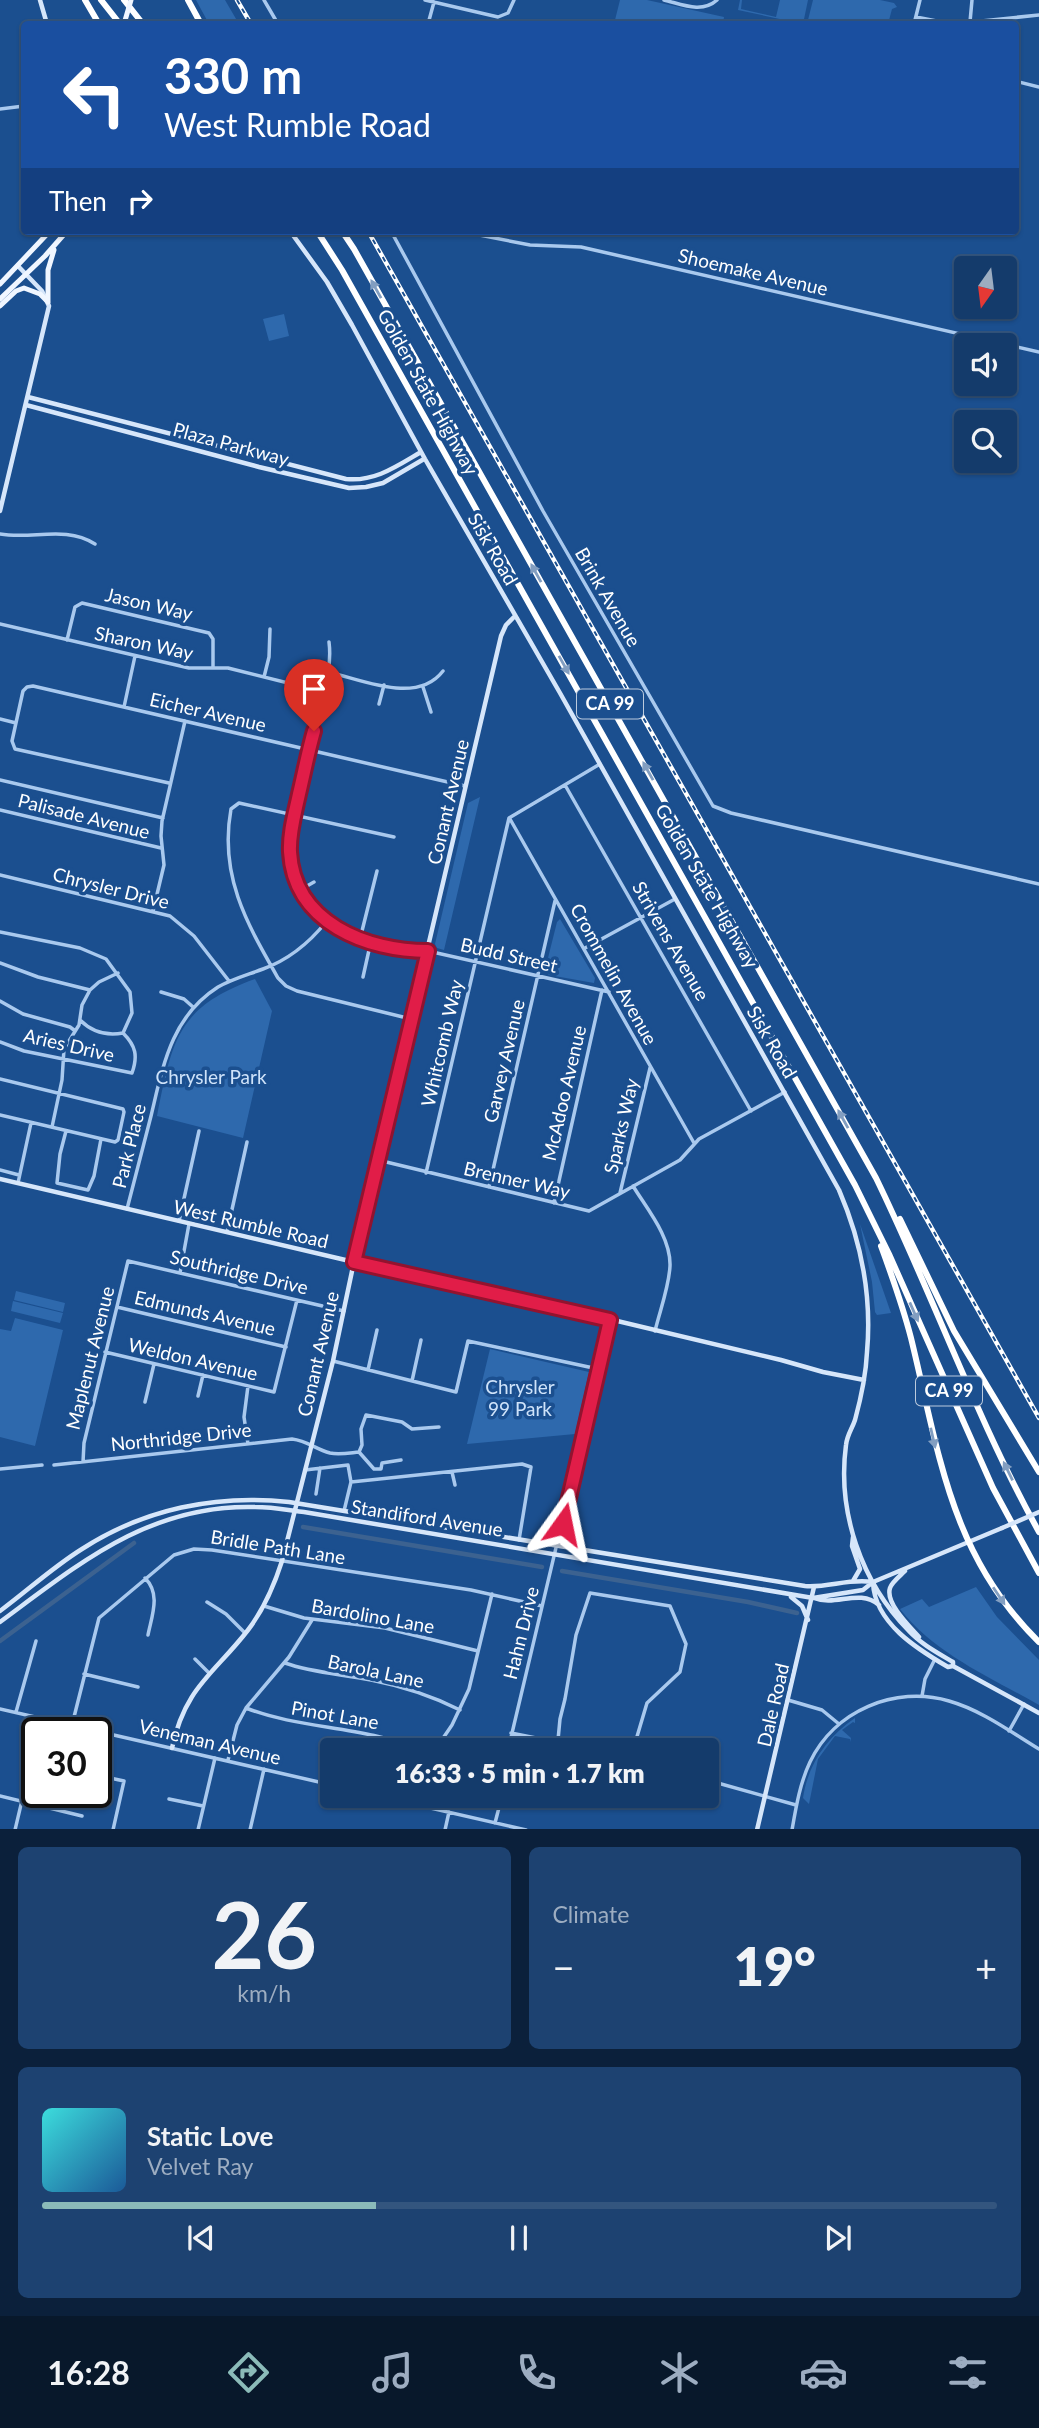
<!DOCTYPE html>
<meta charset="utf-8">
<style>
:root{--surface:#143b6b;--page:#1d4271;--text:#f1f3f6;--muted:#9dadc1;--line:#33557e;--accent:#8bbbb9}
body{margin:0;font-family:Lato,sans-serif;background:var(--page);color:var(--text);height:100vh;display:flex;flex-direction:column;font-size:26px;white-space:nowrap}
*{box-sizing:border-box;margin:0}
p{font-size:23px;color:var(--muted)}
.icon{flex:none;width:38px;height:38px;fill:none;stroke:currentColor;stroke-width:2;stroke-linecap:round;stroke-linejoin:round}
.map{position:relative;height:1829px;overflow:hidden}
.side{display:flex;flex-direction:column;gap:18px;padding:18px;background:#0b203b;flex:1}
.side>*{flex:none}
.top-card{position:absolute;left:21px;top:21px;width:998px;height:214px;border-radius:7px;box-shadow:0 2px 5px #0004,0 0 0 2px var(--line);background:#1a4fa0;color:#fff;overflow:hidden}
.needle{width:46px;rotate:194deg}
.fabs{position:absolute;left:954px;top:256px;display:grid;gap:14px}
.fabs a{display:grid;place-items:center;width:63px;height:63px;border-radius:7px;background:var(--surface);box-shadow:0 2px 5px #0004,0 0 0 2px var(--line);font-size:35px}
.speed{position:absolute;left:21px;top:1717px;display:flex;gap:14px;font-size:35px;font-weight:700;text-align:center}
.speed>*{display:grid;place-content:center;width:91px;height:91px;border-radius:50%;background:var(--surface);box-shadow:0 2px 5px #0004,0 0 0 2px var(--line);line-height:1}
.speed .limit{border:4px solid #111;border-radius:10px;background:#fff;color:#111}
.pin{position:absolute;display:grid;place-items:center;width:60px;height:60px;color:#fff;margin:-72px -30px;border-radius:50% 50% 50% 0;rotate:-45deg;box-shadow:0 0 7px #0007}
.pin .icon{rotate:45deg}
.me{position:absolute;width:77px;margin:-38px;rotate:12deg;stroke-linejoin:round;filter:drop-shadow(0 0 5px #0008)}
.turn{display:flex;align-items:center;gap:24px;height:147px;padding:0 28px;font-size:32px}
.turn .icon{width:91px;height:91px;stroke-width:2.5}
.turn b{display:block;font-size:49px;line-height:60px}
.then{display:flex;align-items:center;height:66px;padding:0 28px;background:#0003;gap:14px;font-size:26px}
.big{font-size:52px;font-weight:800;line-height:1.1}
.side .widget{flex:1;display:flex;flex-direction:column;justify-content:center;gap:10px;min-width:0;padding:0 24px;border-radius:10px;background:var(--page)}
.side .dial{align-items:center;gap:0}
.dial b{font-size:91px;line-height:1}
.song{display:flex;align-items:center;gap:21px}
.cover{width:84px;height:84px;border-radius:10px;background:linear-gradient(135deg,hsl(180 70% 55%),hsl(210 70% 35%))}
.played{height:7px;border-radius:4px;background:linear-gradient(90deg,var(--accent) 35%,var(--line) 35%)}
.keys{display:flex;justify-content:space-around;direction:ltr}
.heat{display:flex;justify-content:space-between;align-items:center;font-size:38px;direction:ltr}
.side .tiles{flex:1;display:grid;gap:18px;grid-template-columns:1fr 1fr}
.widget:last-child{grid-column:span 2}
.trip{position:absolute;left:320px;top:1738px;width:399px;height:70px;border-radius:7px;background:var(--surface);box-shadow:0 2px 5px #0004,0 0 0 2px var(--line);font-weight:800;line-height:70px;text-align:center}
.menu{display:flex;height:112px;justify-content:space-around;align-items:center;background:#08182b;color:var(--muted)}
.menu .icon{width:49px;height:49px}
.menu .current{color:var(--accent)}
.menu b{font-size:32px;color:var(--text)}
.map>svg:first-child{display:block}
.green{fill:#2e69ad}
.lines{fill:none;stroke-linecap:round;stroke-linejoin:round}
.canal{stroke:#3c6290;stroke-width:4.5}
.street{stroke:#a9c9ee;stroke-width:3.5}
.secondary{stroke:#d6e6fa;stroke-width:4.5}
.primary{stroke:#f0f6ff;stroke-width:5}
.highway{stroke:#fff;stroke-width:6}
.rail-casing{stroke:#fff;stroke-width:4.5}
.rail{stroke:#1b4f8f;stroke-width:2;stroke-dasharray:5;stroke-linecap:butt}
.secondary-bridge{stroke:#d6e6fa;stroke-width:4.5}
.primary-bridge{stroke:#f0f6ff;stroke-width:5}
.oneway{fill:#829ec1}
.route-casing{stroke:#92132f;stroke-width:18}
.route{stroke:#e11d48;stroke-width:12}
.labels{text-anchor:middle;stroke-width:7;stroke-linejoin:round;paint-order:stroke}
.shield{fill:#1b4f8f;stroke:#bbcadd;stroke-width:2}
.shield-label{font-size:18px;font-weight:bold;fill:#fff}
.street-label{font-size:19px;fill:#fff;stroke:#1b4f8f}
.park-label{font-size:19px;fill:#cfe3fa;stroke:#1b4f8f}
</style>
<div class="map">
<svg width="1039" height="1830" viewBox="0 0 1039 1830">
<rect width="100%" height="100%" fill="#1b4f8f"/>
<!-- green -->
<path class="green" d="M196,0H225L239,24H209Z
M620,0H647L724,17L723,24H614Z
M740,0H742L741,9L776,17L780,0H808L803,24L738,10Z
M813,0H880L894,3L897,7L892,9L888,24H807Z
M284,314L289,336L269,341L263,319Z
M480,797L444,950L437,948L435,944L468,803Z
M560,919L595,978L594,983L549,975L545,970L557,922Z
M255,979L272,1011L243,1138L157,1116C172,1041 177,1007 255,979Z
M860,1224L891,1313L877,1315L875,1312L872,1282Z
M16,1291L65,1303L63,1312L14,1300Z
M13,1301L63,1313L60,1323L11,1311Z
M15,1318L63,1330L35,1446L0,1437V1329L11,1331Z
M490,1349L589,1372L575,1434L467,1444Z
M976,1587L997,1617L1039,1660V1705C990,1677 935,1654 900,1609L922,1599L929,1607Z
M855,1718V1723L853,1722L842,1730L851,1738L850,1742V1739L835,1736L818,1759L809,1804L803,1798C808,1764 827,1737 855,1718Z"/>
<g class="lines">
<!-- canal -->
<path class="canal" d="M303,1527L542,1567
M562,1571L748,1602L797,1613
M0,1641L134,1543"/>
<!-- street -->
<path class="street" d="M264,0L278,24
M425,0L498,17L508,13L514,0
M664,0C681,4 702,14 717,0
M916,17L952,24L1039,15
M970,22L972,0
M428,24L434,2
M914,24L920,0
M1015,81L1039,87
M0,109L24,106
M391,231L543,511L713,806L731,813L1039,884
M459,231L530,245L581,247L1039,352
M0,534C32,540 65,525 95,544
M0,624L189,668H228L324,692
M67,640L75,607L82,603L209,633L213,639V668
M329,642C332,666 325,688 319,711C312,737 306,763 300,789C290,836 279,877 318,915C343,940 394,951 428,951L609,992
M328,672C363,680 417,705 443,671
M264,677L269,657L270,629
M423,687L431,712
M379,704L384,685
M124,707L135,656
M0,719L16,723
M0,780L163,818
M169,783L15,749L12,741L23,691L27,687L33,686L465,786
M565,785L751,1111
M0,810L161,848
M510,819L694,1143
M394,837L239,803L231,809C219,875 246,922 278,978L286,986L297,991L411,1019
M0,875L170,916L194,936L229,981
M300,890L314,882
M153,911L164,865L161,836L162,821L185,721
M0,932L80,948L106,959L130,992L132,1013L123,1033
M360,939L377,871
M585,948L675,899
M0,963L38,977L90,990
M363,977L371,941
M161,992L184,999L193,1007
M0,1001L23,1014L70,1027L74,1030
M0,1042L24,1051L132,1073C138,1056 136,1046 123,1033C107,1036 92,1032 80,1020
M0,1079L123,1109L124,1112L118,1140L115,1142L0,1115
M52,1127L62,1080L64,1049L79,1025L82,1005L90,990L99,982L118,973
M66,1131L60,1154L57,1183L88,1190L94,1176L101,1139
M378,1160L589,1211L680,1160L699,1139L785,1092
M0,1170L19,1175
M426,1173L509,818L600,764
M18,1183L31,1123
M633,1186C647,1209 671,1237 670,1266C669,1287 660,1310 655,1331
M489,1187L555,901
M620,1193L650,1068
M554,1203L602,990
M127,1209C135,1178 143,1147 151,1116C163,1066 171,1017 218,987C232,979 247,975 263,969C288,960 309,943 326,922
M179,1221L199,1131
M227,1232L247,1142
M180,1273L189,1224
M117,1307L286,1347
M105,1352L274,1392L297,1300
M333,1361L456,1392L468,1341L598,1369
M368,1370L377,1330
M412,1381L421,1340
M248,1386L244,1417L248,1444
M198,1396L203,1375
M145,1402L154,1364
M359,1452L362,1445L361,1429L366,1415L402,1422L412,1429L439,1427
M83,1462L84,1443L128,1261L344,1311
M54,1465L292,1439C308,1441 315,1449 330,1453C339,1455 349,1453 359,1452L374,1469H381L382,1463L401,1460
M0,1469L42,1465
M305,1470L348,1465L351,1482
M452,1472L455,1485
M316,1494L320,1468
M344,1511L351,1482L522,1464L531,1467L519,1540
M145,1578C161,1594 152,1615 148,1635
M207,1602L226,1614L245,1633
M264,1606L304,1618L385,1628L478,1651
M195,1659L209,1673
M285,1663C313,1673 342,1674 371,1680C402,1686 432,1696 460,1710
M84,1674L138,1687
M922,1696L925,1679L935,1659
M788,1700L822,1710L839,1724
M246,1708C302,1730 363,1725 419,1750
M0,1709L332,1785
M16,1712L36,1641
M72,1725L99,1618L174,1555L194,1549L212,1550L471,1590L542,1606
M1009,1731L1024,1704
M38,1732L41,1718
M511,1733L541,1739L583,1741L612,1750
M558,1740L560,1719L565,1699L576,1635L590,1593L670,1606L686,1644L680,1672L647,1703L633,1750
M435,1750L452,1725L469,1689L492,1594
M508,1750L610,1320
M228,1760L237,1725L246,1708L289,1657L312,1620
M96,1775L124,1781L113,1830
M707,1780L796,1805
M0,1796L82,1816
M378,1796L526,1830
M169,1799L203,1806
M495,1823L502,1796
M15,1830L37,1737
M198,1830L215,1758
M250,1830L264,1769
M445,1830L449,1812
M792,1830C796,1807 800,1783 810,1762C834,1711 895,1685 949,1701C981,1710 1011,1732 1039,1749"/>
<!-- secondary -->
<path class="secondary" d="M40,0L47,24
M290,231L327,282L352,325L425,459L560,693L839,1190C861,1241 872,1296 867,1352C866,1374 861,1398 855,1420C852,1429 847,1435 846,1445C837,1512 861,1582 909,1631C921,1644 938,1653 953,1662V1666
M28,397L346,479C375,482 397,466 421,452
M26,405L259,467L349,488L366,487L383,483L424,459
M0,511L49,306L42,291L18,266
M0,1179L354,1262L588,1314L781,1360L823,1372L864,1380
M905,1571C900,1576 892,1582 890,1588C885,1603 910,1627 919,1637
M853,1581L860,1569L852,1546L853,1537
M873,1583C875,1623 917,1649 948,1667L953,1666L1039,1713
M791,1597L802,1606L808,1620
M814,1598C836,1607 859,1588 879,1605
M0,1611C27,1591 53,1567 82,1549C144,1509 216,1494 289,1502L805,1586C827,1588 850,1578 872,1582
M0,1622C80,1563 150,1504 255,1507C272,1507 288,1510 304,1512L813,1598L863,1590L873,1582L1002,1528
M172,1748C185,1687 214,1674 248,1630C264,1609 274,1586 282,1561L333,1361L355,1257L501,636L506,625L515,616
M757,1830L814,1587"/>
<!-- primary -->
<path class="primary" d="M0,284L50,231
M0,299L45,256L67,231
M48,302V270L54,250
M0,306L16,291L24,288L40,294L48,302"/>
<!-- highway -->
<path class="highway" d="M85,0L99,24
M101,0L120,24
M124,0L143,24
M188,0L201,24
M317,231L342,270L855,1185L889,1254L993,1488L1039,1573
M342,231L354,249L876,1178C933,1295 976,1418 1039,1532
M900,1219L954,1331L1039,1472
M881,1246C892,1276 903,1307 911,1338C939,1452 950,1555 1039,1642"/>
<!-- rail casing -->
<g class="rail-casing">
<path id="rail" d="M237,0L251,24
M368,231L1039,1418"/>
</g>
<!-- rail -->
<use href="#rail" class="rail"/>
<!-- secondary-bridge -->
<path class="secondary-bridge" d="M1002,1528L1039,1512"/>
<!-- primary-bridge -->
<path class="primary-bridge" d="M124,24L131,0"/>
</g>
<!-- one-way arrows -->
<defs><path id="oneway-solid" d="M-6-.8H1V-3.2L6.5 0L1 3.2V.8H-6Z" transform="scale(1.75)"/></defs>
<g class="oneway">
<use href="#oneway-solid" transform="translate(376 289) rotate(-119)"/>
<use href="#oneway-solid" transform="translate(536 573) rotate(-119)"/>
<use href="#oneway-solid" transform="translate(564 665) rotate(61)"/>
<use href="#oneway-solid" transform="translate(648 771) rotate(-119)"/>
<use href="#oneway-solid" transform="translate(843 1119) rotate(-119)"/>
<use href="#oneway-solid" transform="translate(914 1312) rotate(66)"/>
<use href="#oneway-solid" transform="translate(933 1438) rotate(77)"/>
<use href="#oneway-solid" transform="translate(1008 1471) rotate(-116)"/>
<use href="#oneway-solid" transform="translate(999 1596) rotate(56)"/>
</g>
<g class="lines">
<!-- route casing -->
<g class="route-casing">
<path id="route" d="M314,731C308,752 304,773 299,794C295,813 289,832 290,852C294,923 367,951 428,951L354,1262L610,1320L563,1524"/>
</g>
<!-- route -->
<use href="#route" class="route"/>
</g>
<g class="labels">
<!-- shield labels -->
<g class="shield">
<rect x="577" y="689.5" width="66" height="29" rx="5"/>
<rect x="916" y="1376.5" width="66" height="29" rx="5"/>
</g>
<g class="shield-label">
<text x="610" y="710">CA 99</text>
<text x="949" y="1397">CA 99</text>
</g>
<!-- street labels -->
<g class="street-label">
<text transform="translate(753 272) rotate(13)" y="7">Shoemake Avenue</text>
<text transform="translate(428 392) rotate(61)" y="7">Golden State Highway</text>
<text transform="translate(231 444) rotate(15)" y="7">Plaza Parkway</text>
<text transform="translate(493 549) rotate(60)" y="7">Sisk Road</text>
<text transform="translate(608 597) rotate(60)" y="7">Brink Avenue</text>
<text transform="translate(149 604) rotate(13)" y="7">Jason Way</text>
<text transform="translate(144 643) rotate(12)" y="7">Sharon Way</text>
<text transform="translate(208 712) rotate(13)" y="7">Eicher Avenue</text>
<text transform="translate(448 802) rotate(-77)" y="7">Conant Avenue</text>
<text transform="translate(84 816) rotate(14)" y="7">Palisade Avenue</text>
<text transform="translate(707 886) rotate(60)" y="7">Golden State Highway</text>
<text transform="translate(111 888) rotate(14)" y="7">Chrysler Drive</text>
<text transform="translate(671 941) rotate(60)" y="7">Strivens Avenue</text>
<text transform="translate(509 955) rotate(13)" y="7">Budd Street</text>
<text transform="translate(614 974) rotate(61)" y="7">Crommelin Avenue</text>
<text transform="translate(772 1042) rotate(60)" y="7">Sisk Road</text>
<text transform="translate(442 1043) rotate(-77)" y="7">Whitcomb Way</text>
<text transform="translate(69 1045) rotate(13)" y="7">Aries Drive</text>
<text transform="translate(504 1061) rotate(-77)" y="7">Garvey Avenue</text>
<text transform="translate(564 1093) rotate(-77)" y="7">McAdoo Avenue</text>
<text transform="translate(621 1126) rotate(-77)" y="7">Sparks Way</text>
<text transform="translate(129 1146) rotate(-76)" y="7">Park Place</text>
<text transform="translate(517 1180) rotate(13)" y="7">Brenner Way</text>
<text transform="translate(251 1224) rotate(13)" y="7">West Rumble Road</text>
<text transform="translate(239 1272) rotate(13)" y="7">Southridge Drive</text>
<text transform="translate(205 1313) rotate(13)" y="7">Edmunds Avenue</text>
<text transform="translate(318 1354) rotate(-77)" y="7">Conant Avenue</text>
<text transform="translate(90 1358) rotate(-76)" y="7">Maplenut Avenue</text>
<text transform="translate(193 1359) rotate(13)" y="7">Weldon Avenue</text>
<text transform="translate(181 1437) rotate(-6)" y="7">Northridge Drive</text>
<text transform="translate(427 1518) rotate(9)" y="7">Standiford Avenue</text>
<text transform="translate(278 1547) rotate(9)" y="7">Bridle Path Lane</text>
<text transform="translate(373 1616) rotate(10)" y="7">Bardolino Lane</text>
<text transform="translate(521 1633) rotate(-76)" y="7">Hahn Drive</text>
<text transform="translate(376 1671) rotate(12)" y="7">Barola Lane</text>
<text transform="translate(773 1705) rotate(-77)" y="7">Dale Road</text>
<text transform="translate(335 1715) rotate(10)" y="7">Pinot Lane</text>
<text transform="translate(210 1742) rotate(13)" y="7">Veneman Avenue</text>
</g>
<!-- park labels -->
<g class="park-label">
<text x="211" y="1084">Chrysler Park</text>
<text x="520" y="1394">Chrysler<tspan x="520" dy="22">99 Park</tspan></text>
</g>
</g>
</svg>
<div class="fabs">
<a><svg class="needle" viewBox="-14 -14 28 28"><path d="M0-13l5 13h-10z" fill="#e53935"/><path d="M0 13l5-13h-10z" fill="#9dadc1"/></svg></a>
<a><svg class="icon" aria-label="sound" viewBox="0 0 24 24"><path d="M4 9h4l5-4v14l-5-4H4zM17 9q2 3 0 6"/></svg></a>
<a><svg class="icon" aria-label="search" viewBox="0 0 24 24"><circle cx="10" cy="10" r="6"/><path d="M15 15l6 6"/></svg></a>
</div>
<div class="speed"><div class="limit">30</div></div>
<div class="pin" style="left:314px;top:731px;background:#d93025"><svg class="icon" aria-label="arrive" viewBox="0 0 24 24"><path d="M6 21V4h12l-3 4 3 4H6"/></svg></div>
<svg class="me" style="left:563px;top:1524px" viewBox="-20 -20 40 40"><path d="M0-17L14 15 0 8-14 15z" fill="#e11d48" stroke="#fff" stroke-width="4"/></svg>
<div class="trip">16:33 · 5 min · 1.7 km</div>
<div class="top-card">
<div class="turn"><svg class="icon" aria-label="left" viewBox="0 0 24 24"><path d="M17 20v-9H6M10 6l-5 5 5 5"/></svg><div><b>330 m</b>West Rumble Road</div></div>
<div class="then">Then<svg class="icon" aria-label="right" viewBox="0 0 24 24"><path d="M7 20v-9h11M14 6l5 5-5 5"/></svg></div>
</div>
</div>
<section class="side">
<div class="tiles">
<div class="widget dial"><b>26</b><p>km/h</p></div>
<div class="widget"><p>Climate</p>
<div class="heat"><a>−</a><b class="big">19°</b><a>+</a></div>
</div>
<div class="widget">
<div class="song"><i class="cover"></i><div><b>Static Love</b><p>Velvet Ray</p></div></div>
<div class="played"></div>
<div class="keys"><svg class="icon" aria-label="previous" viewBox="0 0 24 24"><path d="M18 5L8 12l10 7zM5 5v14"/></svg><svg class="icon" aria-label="pause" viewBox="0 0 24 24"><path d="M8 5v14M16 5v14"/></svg><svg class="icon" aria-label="next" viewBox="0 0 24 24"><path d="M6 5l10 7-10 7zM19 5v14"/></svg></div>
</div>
</div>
</section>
<nav class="menu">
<b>16:28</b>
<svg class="icon current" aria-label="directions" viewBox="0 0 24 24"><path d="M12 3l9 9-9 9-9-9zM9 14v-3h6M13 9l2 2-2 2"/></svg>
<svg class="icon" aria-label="music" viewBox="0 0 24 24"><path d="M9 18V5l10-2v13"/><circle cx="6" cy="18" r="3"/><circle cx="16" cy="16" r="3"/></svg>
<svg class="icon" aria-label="phone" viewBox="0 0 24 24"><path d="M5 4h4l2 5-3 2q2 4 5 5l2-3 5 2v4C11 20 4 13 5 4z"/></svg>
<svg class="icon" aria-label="climate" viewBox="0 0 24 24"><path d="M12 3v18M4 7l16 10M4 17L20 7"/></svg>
<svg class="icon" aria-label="car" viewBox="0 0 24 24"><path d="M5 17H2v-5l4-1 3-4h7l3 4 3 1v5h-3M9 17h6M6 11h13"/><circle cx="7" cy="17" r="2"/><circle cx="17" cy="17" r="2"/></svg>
<svg class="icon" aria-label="filters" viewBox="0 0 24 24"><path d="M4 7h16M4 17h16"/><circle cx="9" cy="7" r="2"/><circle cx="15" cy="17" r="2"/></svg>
</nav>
